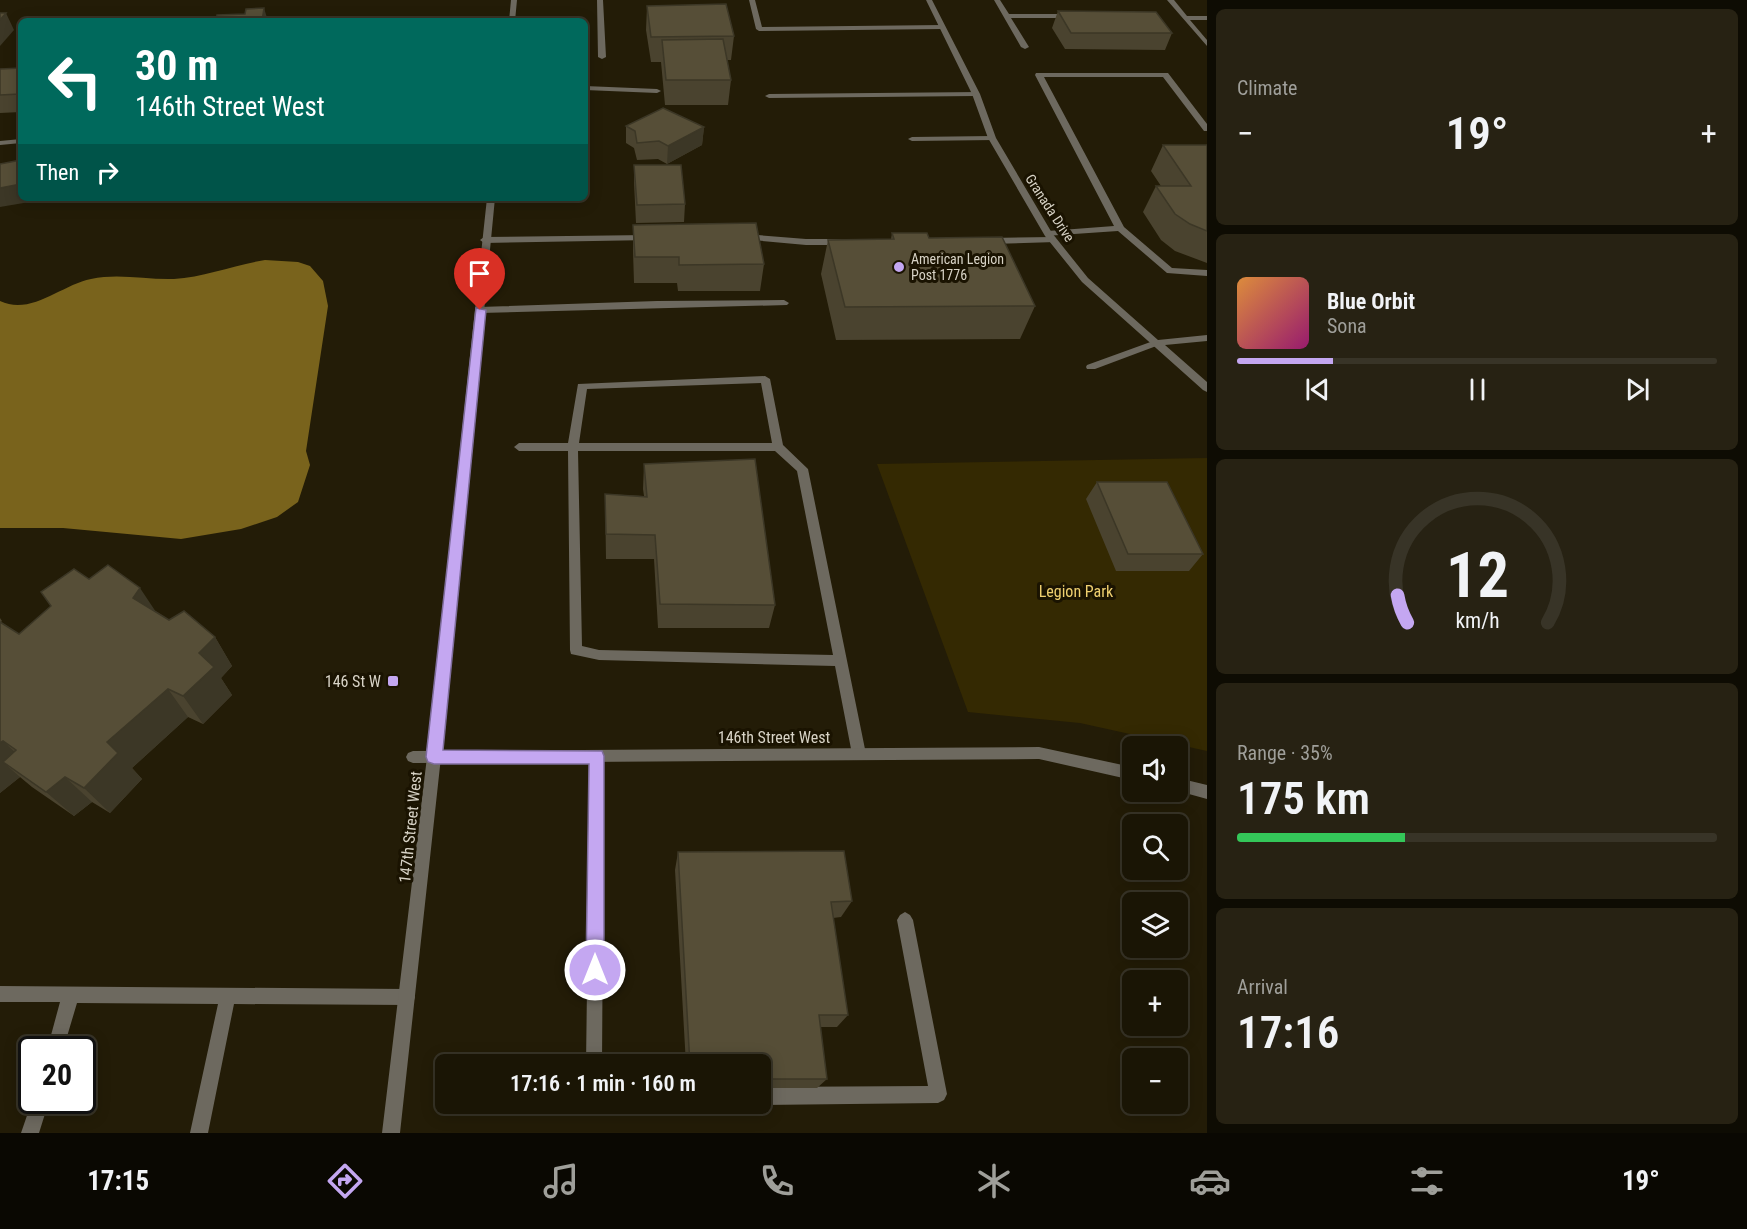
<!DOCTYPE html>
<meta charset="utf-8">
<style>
:root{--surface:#1a1505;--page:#272213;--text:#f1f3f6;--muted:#9f9f9a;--line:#383427;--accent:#c4a7f1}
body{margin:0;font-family:"Roboto Condensed",sans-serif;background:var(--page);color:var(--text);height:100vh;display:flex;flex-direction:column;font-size:22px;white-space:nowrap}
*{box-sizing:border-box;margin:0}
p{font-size:20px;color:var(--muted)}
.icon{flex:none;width:33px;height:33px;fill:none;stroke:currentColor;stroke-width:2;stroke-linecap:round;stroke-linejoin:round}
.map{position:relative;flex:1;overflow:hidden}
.side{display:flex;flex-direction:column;gap:9px;padding:9px;background:#0e0c03;width:540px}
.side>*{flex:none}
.hud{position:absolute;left:18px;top:18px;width:570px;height:183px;border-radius:9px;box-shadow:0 3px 15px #0003,0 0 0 2px var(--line);background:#00695c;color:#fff;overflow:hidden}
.fabs{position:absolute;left:1122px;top:736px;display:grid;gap:12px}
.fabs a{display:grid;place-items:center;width:66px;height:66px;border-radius:9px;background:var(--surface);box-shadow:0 3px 15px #0003,0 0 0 2px var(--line);font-size:30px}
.speed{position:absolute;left:18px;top:1036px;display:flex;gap:12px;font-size:30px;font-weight:700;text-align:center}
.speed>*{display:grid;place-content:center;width:78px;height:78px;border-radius:50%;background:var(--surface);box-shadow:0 3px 15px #0003,0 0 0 2px var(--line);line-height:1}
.speed .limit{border:3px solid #111;border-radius:9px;background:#fff;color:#111}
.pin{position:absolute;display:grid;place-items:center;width:51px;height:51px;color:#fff;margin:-62px -26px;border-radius:50% 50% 50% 0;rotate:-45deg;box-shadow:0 0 6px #0007}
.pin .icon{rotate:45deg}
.me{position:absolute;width:66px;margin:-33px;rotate:0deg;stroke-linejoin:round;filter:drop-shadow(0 0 4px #0008)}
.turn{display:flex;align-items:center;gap:21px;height:126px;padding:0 18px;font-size:27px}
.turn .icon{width:78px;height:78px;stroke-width:2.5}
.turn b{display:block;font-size:42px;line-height:51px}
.then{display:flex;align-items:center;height:57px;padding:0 18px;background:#0003;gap:12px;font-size:22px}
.big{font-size:45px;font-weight:600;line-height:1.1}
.side .widget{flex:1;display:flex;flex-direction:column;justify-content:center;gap:9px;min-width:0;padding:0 21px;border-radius:9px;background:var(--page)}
.side .dial{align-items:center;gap:0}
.dial svg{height:156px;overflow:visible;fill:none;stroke:var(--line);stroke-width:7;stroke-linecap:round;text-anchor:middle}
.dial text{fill:var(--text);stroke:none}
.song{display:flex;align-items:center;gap:18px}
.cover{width:72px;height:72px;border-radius:9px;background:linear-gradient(135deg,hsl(30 70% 55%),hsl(320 70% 35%))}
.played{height:6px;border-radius:3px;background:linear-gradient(90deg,var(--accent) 20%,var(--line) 20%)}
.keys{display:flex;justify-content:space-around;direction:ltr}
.heat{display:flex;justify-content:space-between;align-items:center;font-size:33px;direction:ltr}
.charge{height:9px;border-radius:4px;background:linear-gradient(90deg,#34c759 35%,var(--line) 0)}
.trip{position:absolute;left:435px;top:1054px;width:336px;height:60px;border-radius:9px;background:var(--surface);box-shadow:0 3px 15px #0003,0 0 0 2px var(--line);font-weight:600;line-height:60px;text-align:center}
.dock{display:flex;height:96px;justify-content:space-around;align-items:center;background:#0a0802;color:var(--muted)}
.dock .icon{width:42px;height:42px}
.dock .selected{color:var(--accent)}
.dock b{font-size:27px;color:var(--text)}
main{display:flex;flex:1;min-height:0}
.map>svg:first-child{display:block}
.green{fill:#342902}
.water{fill:#79631c}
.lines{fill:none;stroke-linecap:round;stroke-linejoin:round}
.service{fill:#6d695f;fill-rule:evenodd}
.minor{fill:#6d695f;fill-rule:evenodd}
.tertiary{fill:#6d695f;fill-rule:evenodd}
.wall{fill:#4a432f}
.shaded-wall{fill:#3c3726}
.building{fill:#564e37;stroke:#3c3726;stroke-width:1.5}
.route{fill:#c4a7f1;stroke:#7f6d9d;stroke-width:1.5}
.poi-dot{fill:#c4a7f1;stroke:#1a1301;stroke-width:2}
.labels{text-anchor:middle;stroke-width:6;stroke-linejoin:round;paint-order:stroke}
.far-street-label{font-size:14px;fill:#d8d3c6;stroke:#1a1301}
.far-poi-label{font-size:14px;fill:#d8d3c6;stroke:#1a1301;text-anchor:start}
.park-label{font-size:16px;fill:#eecf6f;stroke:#1a1301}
.poi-label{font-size:16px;fill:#d8d3c6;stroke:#1a1301;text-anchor:end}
.street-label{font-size:16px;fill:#d8d3c6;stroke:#1a1301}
</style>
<main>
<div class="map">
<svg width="1207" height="1133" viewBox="0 0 1207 1133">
<rect width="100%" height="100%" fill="#231c07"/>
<!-- green -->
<path class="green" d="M1207,458V751L1080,723L968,712L877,464Z"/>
<!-- water -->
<path class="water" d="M265,260L298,262L310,266L323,281L328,306L306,451L310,465L298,502L277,517L241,529L181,539L63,528H0V301C31,316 61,285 91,279C119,273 147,280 174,279C204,277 235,265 265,260Z"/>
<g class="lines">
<!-- service -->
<path class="service" d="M597,0H603L606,57L602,59L598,57Z
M749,0H755L762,27L942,25L945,27L942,29L759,31L756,29Z
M994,0H1000L1009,14H1071L1074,16L1071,18H1011L1029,47L1025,49L1021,47Z
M1167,0H1174L1187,16H1207V20H1190L1207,40V46Z
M1036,73H1168L1207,124V131H1204L1163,77H1044L1124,227L1172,268L1207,270V276L1167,273L1118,231L1045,236V232L1048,231L1114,226L1035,75Z
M585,86L657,89L661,91L657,93L585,90Z
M979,92V96H976L769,98L765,96L769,94Z
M992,136H995V140L912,141L908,139L912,137Z
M744,234L806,239H843L847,242L843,245H806L741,239V235Z
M648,235L651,236V240L484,243L480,240L484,237Z
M1053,237L1056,238V242L989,244L985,241L989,238Z
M784,300L789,303L787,305L480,313L475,310L480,307L657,301Z
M1156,340L1159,341V345L1095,369H1087L1086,367L1087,365Z
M765,376L770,379L783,445L808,469L866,754L864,758L859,760L854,758L852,754L835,666L599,660L571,654L570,650L568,451H519L514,447L519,443H568L578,384ZM761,383L772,443H579L587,389ZM578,451H775L797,471L833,655L599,650L582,646Z
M597,750L602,752L604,756L602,1065H586L590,756L592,752Z
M905,912L910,915L913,920L947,1094L944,1100L938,1103L760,1105L759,1104H760V1087L928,1086L897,920L900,915Z
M0,986L407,989L413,991L415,997L413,1003L407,1005L234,1004L208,1133H190L218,1004L77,1003L63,1050H47L60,1002H0Z
M32,1101H49L39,1133H21Z"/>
<!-- minor -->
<path class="minor" d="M926,0H932L980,94L996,138L1052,233L1088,278L1158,340L1207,335V341L1165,345L1207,382V392L1203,390L1082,282L1045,236L988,138L972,94Z
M21,139V143L0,145V141Z
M1039,747L1132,767V780L1039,759L413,763L408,761L406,757L408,753L413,751Z
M1178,778L1207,785V799L1178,791Z"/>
<!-- tertiary -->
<path class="tertiary" d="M511,0H517L515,21H509Z
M487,198H495L441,757L400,1133H382L427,757Z"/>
</g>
<!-- wall -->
<path class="wall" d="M647,6L734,36L731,60H727L731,80L728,105H665L661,62H651L646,30Z
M1058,11L1172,33L1165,50L1065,49L1052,28Z
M21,68V112L0,113V69Z
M626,126L704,127L702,145L667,164L658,159L637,160L634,148L626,143Z
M1163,145H1207V263L1175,251L1161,240L1143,212L1156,186H1161L1151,171Z
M634,165L685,204L684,222L636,223L634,183Z
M633,225L764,264L760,291H678L677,283H634L633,251Z
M892,233L929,238L1035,306L1020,339L836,340L821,274L828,240L891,239Z
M644,464L775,605L769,628H658L654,559H606L605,494L644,496L643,489Z
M1097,482L1203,554L1189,571H1116L1086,499Z
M89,579L157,612L169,620L215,637L232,666L221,678L232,695L203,724L188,717L132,768L142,779L110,813L92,802L74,816L32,787L20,777L0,793V618L2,621L1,622L19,634Z
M678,852L852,901L841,917L833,918L848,1015L837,1027H820L827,1079L817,1088H760V1065H686L675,870Z"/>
<!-- shaded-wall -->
<path class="shaded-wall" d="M264,8L268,21H262Z
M6,13L14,30L0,46V20Z
M704,127L702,145L667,164L668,146Z
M21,184V198H53L0,207V188Z
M140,588L160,618L133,598Z
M215,637L232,666L221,678L232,695L203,724L183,696L199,653Z
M168,689L188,717L132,768L142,779L110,813L84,788L107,742Z
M3,741L32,768L3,762L20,777L0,793V743Z
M65,777L92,802L74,816L46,792Z"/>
<!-- building -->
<path class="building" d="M726,4L734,36L651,37L647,6Z
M264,8L262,21H216L217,15L245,14L246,9Z
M1058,11L1156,12L1172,33H1071Z
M0,13H6L0,20Z
M723,39L731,80H666L662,40Z
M21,68L20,94L0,95V69Z
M663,108L704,127L668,146L659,141L637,143L635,131L626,126Z
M1163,145H1207V231L1190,224L1175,214L1156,186H1191Z
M21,160V184L0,188V164Z
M634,165H681L685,204L637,205Z
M756,223L764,264L679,265V257H635L633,225Z
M892,233H927L929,238L1002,237L1035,306L845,307L828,240L894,239Z
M755,459L775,605L660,604L655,535L606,534L605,494L647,497L644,464Z
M1097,482H1167L1203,554H1128Z
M108,565L140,588L133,598L169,620L184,611L215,637L199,653L214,667L183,696L168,689L107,742L118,753L84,788L65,777L46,792L3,762L16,750L3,741L0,743V622L19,634L51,606L41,592L74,569L89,579Z
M844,851L852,901L831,902L848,1015H819L827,1079H760V1065H690L678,852Z"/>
<!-- route -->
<path class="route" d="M476,308L486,310L443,750L602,751L604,756V970L601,976L595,979L589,976L586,970L589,764H434L428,762L426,757Z"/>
<!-- markers -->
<g class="poi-dot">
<circle cx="899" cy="267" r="6"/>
<rect x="387" y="675" width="12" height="12" rx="3"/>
</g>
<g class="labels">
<!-- far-street labels -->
<g class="far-street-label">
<text transform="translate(1050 208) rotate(57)" y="5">Granada Drive</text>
</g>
<!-- far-poi labels -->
<g class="far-poi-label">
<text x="911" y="264">American Legion<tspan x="911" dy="16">Post 1776</tspan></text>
</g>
<!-- park labels -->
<g class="park-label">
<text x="1076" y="597">Legion Park</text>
</g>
<!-- poi labels -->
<g class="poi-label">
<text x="381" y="687">146 St W</text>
</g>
<!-- street labels -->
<g class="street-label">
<text x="774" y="743">146th Street West</text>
<text transform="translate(410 827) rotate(-84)" y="6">147th Street West</text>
</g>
</g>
</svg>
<div class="fabs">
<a><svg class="icon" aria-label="sound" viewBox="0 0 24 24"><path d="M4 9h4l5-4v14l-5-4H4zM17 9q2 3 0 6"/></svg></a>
<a><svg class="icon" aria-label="search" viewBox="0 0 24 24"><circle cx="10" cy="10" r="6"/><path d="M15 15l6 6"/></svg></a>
<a><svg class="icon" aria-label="layers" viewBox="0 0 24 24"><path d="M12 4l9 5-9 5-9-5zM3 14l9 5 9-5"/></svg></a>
<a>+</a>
<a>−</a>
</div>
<div class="speed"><div class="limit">20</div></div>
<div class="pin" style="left:480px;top:310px;background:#d93025"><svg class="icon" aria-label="arrive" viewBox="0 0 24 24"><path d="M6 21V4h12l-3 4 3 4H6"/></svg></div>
<svg class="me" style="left:595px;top:970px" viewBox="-20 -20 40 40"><circle r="17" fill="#c4a7f1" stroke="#fff" stroke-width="3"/><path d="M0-11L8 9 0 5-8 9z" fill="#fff"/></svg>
<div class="trip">17:16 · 1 min · 160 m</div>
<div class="hud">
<div class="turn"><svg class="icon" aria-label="left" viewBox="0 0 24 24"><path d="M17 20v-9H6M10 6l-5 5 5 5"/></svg><div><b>30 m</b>146th Street West</div></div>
<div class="then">Then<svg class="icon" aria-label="right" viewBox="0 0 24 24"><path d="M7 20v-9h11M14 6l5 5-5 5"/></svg></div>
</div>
</div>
<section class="side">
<div class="widget"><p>Climate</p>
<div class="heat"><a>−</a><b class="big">19°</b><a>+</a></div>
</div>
<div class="widget">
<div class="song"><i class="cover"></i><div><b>Blue Orbit</b><p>Sona</p></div></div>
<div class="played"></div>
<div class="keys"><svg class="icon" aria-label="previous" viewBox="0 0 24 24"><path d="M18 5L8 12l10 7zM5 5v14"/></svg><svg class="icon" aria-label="pause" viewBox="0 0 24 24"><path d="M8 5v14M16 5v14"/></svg><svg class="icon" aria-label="next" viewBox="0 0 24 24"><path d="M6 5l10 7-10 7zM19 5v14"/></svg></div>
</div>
<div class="widget dial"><svg viewBox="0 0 100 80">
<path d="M14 69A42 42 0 1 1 86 69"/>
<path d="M14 69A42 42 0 0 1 9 55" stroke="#c4a7f1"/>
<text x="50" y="56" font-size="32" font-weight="700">12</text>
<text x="50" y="72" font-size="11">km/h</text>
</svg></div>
<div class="widget"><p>Range · 35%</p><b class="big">175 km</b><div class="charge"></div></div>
<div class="widget"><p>Arrival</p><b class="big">17:16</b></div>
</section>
</main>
<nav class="dock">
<b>17:15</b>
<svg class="icon selected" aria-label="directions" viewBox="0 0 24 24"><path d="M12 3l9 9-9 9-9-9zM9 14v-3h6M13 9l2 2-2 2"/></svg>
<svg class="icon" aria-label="music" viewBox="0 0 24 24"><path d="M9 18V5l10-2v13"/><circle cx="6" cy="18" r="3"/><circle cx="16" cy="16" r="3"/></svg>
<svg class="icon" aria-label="phone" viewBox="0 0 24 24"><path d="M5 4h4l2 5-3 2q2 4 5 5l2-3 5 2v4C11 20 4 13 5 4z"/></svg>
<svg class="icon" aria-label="climate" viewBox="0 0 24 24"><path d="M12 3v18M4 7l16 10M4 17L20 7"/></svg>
<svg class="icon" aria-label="car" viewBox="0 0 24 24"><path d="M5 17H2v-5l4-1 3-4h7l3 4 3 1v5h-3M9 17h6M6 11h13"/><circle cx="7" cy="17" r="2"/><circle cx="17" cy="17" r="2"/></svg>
<svg class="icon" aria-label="filters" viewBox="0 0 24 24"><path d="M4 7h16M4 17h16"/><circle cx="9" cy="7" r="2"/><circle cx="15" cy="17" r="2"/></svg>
<b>19°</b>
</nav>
